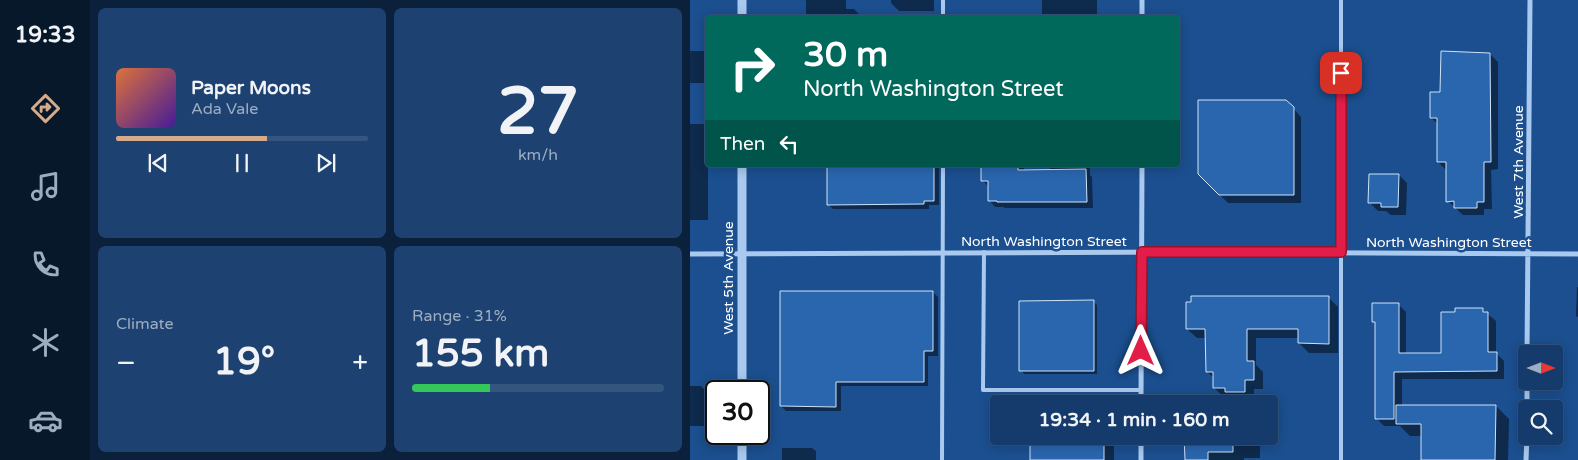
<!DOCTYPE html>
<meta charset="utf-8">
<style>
:root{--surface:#143b6b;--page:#1d4271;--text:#f1f3f6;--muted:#9dadc1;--line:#33557e;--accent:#d6ab8b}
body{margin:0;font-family:"Varela Round",sans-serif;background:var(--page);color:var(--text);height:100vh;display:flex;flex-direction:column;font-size:19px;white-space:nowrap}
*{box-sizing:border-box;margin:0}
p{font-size:16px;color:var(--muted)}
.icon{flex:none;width:28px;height:28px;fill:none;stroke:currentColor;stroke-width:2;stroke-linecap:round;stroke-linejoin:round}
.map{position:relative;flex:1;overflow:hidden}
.details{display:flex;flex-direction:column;gap:8px;padding:8px;background:#0b203b;width:600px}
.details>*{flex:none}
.top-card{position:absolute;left:15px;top:15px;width:475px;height:152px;border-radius:5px;box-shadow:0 2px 12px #0003,0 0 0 1px var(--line);background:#00695c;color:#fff;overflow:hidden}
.needle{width:32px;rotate:90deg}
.buttons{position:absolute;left:828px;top:345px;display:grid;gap:10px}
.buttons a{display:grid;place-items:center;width:45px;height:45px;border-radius:5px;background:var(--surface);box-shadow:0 2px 12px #0003,0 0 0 1px var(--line);font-size:25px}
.speed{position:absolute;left:15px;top:380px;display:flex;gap:10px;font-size:25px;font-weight:700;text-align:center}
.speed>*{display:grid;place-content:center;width:65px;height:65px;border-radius:50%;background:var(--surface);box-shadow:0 2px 12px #0003,0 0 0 1px var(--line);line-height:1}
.speed .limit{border:2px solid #111;border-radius:8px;background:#fff;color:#111}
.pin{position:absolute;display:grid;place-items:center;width:42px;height:42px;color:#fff;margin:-21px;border-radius:10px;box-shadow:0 2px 8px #0006}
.me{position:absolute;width:55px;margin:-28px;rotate:0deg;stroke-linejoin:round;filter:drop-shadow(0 0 4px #0008)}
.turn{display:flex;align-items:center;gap:18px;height:105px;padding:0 15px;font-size:22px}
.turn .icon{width:65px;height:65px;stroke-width:2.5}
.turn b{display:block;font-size:35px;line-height:42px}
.then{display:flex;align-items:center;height:48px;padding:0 15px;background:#0003;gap:10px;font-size:19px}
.big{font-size:38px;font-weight:700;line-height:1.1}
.details .tile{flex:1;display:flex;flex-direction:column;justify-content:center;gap:8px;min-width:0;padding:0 18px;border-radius:8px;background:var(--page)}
.details .dial{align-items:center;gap:0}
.dial b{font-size:65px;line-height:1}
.song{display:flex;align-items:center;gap:15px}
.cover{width:60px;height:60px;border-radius:8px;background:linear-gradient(135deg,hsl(20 70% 55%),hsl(260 70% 35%))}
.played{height:5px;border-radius:2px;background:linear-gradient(90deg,var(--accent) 60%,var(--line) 60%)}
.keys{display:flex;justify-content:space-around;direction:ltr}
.heat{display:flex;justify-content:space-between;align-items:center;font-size:28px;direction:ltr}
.charge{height:8px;border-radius:4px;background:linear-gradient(90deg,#34c759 31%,var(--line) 0)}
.details .tiles{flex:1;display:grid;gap:8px;grid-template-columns:repeat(2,1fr)}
.trip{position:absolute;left:300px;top:395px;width:288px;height:50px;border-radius:5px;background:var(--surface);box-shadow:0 2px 12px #0003,0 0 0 1px var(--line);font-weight:700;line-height:50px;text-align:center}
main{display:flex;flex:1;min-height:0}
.tab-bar{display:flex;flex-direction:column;width:90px;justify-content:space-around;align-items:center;background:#08182b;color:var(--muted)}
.tab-bar .icon{width:35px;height:35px}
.tab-bar .active{color:var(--accent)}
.tab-bar b{font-size:22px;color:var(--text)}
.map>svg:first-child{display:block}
.shadow{fill:#0007}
.building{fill:#2a66ad;stroke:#cfe3fa}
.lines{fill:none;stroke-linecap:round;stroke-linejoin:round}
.service{stroke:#a9c9ee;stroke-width:4}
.minor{stroke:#a9c9ee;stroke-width:5}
.tertiary{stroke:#a9c9ee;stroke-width:9}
.route-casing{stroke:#92132f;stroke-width:12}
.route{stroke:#e11d48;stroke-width:9}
.labels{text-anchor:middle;stroke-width:5;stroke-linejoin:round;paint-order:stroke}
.street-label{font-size:14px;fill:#fff;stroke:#1b4f8f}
</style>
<main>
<nav class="tab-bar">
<b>19:33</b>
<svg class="icon active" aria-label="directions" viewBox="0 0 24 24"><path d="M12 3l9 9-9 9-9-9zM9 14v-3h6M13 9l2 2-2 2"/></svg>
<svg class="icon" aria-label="music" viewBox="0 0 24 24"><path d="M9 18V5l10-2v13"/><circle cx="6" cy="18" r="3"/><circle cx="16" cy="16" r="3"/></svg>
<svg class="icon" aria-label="phone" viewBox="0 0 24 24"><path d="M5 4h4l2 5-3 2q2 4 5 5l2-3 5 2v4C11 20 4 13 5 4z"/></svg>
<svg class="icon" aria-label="climate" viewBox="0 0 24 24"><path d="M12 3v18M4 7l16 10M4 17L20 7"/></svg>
<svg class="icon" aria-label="car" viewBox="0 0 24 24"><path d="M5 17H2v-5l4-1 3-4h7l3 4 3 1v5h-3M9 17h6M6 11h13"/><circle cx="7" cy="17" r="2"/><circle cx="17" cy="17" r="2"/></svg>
</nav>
<section class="details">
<div class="tiles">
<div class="tile">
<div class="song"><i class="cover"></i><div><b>Paper Moons</b><p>Ada Vale</p></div></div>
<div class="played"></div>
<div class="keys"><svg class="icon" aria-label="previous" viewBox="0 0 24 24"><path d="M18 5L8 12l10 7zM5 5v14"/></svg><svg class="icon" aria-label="pause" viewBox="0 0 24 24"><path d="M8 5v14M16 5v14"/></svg><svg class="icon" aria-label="next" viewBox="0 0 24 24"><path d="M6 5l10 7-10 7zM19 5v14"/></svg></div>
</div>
<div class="tile dial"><b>27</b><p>km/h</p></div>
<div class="tile"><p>Climate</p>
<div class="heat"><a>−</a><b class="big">19°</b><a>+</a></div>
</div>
<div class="tile"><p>Range · 31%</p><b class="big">155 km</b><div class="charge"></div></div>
</div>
</section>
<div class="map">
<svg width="888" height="460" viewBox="0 0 888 460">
<rect width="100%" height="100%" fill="#1b4f8f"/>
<!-- shadow -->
<path class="shadow" d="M115,0H156V9H164L169,14V18H116V1Z
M201,0H244V11H209L201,3Z
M352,0H407V18H352Z
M0,51H14L18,54V83H0Z
M800,54L808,62V169L801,170L802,209H794V215H773L758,201L756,170L748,162V124L741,118L751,94Z
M603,108L611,117V203H538L509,174Z
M0,124H14L18,128V220H0Z
M138,165H249V205H239V209H143L138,204Z
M292,165H334V171H360V165H400V175L402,177L403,208H315L313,207H305L299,200V187L292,180Z
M709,175L717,183L716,215H701L696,211H688L680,203Z
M887,287H888V317L886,316Z
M243,292L248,297V356H238V386H151V411H96L91,406Z
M638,297L648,307V353H619L609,343V338H566V365L573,372V389H564V401H546L543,397H534L524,388V378L517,372L516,338H507L497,329Z
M404,302L407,305V374H334L331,370Z
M708,304L716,312V354H752L792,309L806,321V353L814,361V379H712V406H806L819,419L818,460H732V436H720L710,426H694L686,418V324L684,322Z
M0,386H11L22,397V426H0Z
M341,436H424V460H341Z
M496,436H568L570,438V458H554V460H496Z
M92,448H122L126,451V460H92Z"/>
<!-- building -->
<path class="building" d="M751,51L800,53L801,162H794V202H787V208H764V201L756,202V162H747V118H740V92H750Z
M508,100H596L604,107V195H529L508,174Z
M137,165H244V201H234V204L137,205Z
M291,165H328V170L396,169L397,202H307V201H298V181H291Z
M679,174H709L708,207H691V203H678Z
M90,291H243V351H234V382H146V407L90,406Z
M501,296H639V344L608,343V329H557V361H564V380H555V392H535V388H523V372H516L515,329H496V302H501Z
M404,300V371H329V301Z
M682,303H709V353H751V312H765V308H793V312H798V352H807V371L704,372V419H685V322H682Z
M706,405H806L805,460H731V424H706Z
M340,436H414V460H340Z
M494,436H543V452H518V460H495Z"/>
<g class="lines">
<!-- service -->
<path class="service" d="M253,0V18
M294,252L293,390H451
M252,460L253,165
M651,460V0"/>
<!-- minor -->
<path class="minor" d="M452,18V0
M0,254L487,252L888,254
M837,354L840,0
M451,404L452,165
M837,409V381
M451,460V436
M836,460L837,436"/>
<!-- tertiary -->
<path class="tertiary" d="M52,0V18
M52,391V165
M52,460V434"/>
</g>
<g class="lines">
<!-- route casing -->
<g class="route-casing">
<path id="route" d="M451,351L452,252H651V73"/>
</g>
<!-- route -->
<use href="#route" class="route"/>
</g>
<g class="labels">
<!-- street labels -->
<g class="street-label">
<text transform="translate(828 162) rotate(-90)" y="5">West 7th Avenue</text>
<text x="354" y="246">North Washington Street</text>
<text x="759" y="247">North Washington Street</text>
<text transform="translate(38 278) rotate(-90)" y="5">West 5th Avenue</text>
</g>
</g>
</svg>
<div class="buttons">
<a><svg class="needle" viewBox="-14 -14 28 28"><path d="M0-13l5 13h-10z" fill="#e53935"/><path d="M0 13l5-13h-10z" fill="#9dadc1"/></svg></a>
<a><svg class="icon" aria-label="search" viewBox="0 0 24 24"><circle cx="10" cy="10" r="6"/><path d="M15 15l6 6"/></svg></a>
</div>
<div class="speed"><div class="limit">30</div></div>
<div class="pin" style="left:651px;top:73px;background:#d93025"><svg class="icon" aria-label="arrive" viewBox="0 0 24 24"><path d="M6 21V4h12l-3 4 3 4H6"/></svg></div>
<svg class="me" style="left:451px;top:351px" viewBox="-20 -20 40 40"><path d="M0-17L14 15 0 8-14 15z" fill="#e11d48" stroke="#fff" stroke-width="4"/></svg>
<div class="trip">19:34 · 1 min · 160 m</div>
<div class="top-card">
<div class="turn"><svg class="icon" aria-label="right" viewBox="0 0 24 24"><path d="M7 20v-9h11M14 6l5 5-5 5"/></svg><div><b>30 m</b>North Washington Street</div></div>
<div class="then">Then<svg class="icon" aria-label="left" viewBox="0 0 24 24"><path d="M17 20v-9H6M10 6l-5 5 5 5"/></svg></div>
</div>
</div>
</main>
